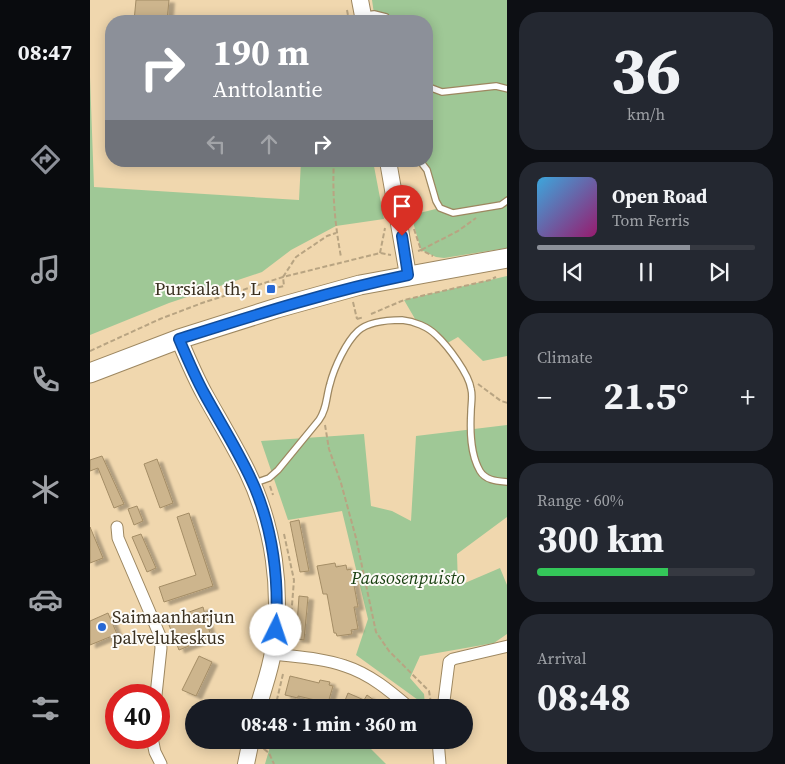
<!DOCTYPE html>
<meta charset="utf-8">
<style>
:root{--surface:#171b24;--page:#242831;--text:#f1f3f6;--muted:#9ea1a6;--line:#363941;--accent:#8c9099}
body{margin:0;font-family:"Source Serif 4",serif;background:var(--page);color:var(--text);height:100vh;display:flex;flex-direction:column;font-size:19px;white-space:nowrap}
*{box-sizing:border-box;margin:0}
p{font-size:16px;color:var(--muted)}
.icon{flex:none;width:28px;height:28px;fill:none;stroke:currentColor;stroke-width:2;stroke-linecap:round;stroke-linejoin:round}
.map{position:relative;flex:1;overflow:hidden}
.drawer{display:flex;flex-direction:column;gap:12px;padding:12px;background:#0d0f14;width:278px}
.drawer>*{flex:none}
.guide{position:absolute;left:15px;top:15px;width:328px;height:152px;border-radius:20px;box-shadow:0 2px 12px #0003;background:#8c9099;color:#fff;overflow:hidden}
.speed{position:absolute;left:15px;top:684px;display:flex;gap:10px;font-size:25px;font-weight:700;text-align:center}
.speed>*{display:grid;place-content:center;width:65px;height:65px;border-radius:50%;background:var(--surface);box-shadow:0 2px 12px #0003;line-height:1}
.speed .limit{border:8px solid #d22;background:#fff;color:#111}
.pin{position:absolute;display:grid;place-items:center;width:42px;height:42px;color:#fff;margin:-51px -21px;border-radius:50% 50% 50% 0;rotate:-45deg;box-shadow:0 0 5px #0007}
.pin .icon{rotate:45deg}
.me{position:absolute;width:55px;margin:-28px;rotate:4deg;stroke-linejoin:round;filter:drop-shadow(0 0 4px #0008)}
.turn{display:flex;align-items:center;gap:18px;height:105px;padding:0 25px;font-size:22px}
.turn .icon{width:65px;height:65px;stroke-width:2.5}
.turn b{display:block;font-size:35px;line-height:42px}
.lanes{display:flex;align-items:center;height:48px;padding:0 25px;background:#0003;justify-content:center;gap:25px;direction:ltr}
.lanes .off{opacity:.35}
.big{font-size:38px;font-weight:700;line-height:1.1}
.drawer .card{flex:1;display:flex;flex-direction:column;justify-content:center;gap:8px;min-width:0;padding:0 18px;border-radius:20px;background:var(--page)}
.drawer .dial{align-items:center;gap:0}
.dial b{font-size:65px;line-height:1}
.song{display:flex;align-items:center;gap:15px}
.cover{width:60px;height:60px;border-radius:8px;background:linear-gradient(135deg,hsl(200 70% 55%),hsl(320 70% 35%))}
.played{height:5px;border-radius:2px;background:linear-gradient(90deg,var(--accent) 70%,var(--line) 70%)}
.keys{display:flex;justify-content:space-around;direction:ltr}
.heat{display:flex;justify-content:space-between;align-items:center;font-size:28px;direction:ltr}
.charge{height:8px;border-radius:4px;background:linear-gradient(90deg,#34c759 60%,var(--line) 0)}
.trip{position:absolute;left:95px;top:699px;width:288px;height:50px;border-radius:25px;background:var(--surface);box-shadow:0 2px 12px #0003;font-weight:700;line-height:50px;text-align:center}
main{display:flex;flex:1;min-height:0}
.dock{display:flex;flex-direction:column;width:90px;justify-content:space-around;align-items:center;background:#090b0e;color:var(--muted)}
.dock .icon{width:35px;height:35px}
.dock .current{color:var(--accent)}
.dock b{font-size:22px;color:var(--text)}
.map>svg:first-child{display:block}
.green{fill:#9fc896}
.building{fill:#cdb58d;stroke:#a48d66;filter:url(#shadow)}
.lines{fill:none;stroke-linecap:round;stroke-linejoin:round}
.lane-casing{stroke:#9d8760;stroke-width:8}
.street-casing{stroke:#9d8760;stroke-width:13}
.secondary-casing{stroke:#9d8760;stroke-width:18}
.primary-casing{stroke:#9d8760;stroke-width:21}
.path{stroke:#b8a482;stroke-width:2;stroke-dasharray:5 2.5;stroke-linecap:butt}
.lane{stroke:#fff;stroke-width:5.5}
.street{stroke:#fff;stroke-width:11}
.secondary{stroke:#fff;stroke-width:16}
.primary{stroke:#fff;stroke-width:19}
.route-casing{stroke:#114b97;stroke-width:12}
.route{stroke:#1a73e8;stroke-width:9}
.poi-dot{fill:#2768d4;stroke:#fdfbf7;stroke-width:2}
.labels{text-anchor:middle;stroke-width:4;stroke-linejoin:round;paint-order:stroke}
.poi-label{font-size:18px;fill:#3a3020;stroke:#fdfbf7;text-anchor:end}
.park-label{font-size:18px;font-style:italic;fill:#173f0f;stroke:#fdfbf7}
</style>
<main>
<nav class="dock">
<b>08:47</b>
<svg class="icon current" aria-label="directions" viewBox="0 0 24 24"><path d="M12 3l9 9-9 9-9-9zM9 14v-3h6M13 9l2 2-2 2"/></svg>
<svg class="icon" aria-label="music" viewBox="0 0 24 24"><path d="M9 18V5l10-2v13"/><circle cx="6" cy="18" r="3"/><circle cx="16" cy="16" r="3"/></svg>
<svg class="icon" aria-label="phone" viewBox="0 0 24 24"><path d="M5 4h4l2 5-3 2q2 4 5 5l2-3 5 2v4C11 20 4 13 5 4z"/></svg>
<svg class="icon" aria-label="climate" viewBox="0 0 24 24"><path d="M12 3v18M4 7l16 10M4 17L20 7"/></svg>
<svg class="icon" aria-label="car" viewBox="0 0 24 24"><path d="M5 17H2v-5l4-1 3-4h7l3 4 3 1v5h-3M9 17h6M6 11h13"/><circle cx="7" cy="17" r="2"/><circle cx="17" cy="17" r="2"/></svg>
<svg class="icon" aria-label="filters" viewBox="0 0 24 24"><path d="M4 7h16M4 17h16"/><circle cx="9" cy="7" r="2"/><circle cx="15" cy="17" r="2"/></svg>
</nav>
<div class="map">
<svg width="418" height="764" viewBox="0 0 418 764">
<defs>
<filter id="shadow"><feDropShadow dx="5.5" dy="3" stdDeviation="1" flood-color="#0004"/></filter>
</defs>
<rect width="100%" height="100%" fill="#f0d7ae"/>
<!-- green -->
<path class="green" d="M282,0H417V248L354,258L346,257L331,250L321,215L350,208L337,170L330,161H336V21H285Z
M0,77L4,187L209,200L211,161H283L294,219L246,226L201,250L172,272L79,303L0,335Z
M417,276V356L393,361L368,337L354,345L346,335L328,324L314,300Z
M417,425V517L367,554L368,586L410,568L417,585V634L404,643L330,656L320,678L334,694L335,705L266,655L278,619L252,511L198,520L171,441L274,434L281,506L302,511L321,521L326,436Z
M182,740H269L279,747L296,764H175Z"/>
<!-- building -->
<path class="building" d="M46,0H79L77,21H44Z
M12,456L34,504L24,508L8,468L0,471V460Z
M67,459L83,503L70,508L54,464Z
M47,506L53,521L44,525L38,509Z
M99,513L123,586L74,602L69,587L106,575L87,517Z
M209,520L219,571L210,572L200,522Z
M0,527L13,558L0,563Z
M51,534L66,568L57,572L42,537Z
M245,563L246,567L256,565L257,570L261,569L268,607H264L268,629L261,630L262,634L247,636L246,633H244L237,594H233L227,566Z
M209,596L218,597L214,640L206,639Z
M113,607L121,637L89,650L77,620Z
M18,613L27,634L0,645V621Z
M109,656L122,662L106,696L92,690Z
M200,676L229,683L230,680L240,682L239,685L243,686L238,703L208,696V698L195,695Z
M258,693L274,700L277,695L295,708H252Z"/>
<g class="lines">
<!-- lane casing -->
<g class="lane-casing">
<path id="lane" d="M276,15L284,14L296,17L298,21
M336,86L352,92L406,86L418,89
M330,161L337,170L346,201L350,208L363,213L411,205L418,200
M165,483L179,478L188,470L229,420C237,409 236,397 240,384C244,368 256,342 268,331C279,321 299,320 312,320C324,321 338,327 346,335C358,346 379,374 381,389C383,396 381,404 381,412C380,431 380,454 390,471C396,481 408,481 418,482"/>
</g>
<!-- street casing -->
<g class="street-casing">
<path id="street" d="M27,527L28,538L70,636L71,648L66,695
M183,654C207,657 232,658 255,666C280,674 300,691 320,708
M351,708L354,701L359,662L363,659L418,646
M62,738L65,752L71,764
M348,740L350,764"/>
</g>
<!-- secondary casing -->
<g class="secondary-casing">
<path id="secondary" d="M270,0L274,21
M298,161L318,275
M89,339C97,358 105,377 115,395C129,420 144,445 157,471C184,527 193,591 183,652C180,671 173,689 168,708
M156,764L161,740"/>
</g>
<!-- primary casing -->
<g class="primary-casing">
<path id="primary" d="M0,373L89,339L187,308L270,285L418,258"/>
</g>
<!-- path -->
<path class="path" d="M257,10L259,21
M244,161C242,193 245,225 251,257
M324,229L331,250L368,231L386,218
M328,251L331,250L343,256
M290,253L295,228
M181,289L194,286L193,277L206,257L237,236L246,233
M263,302L267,319
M281,314L314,300L400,280L406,277
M267,319L274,317
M0,351L70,319L112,303L193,277L290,253L301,255
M388,384L411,401L418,403
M235,425L239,449L251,483L266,538L286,632L299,651L339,691L341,703
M180,486L183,495
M194,534L204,580L201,618
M185,708L193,674
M174,749L179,753L184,764
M174,750L177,740"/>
<!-- lane -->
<use href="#lane" class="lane"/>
<!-- street -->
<use href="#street" class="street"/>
<!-- secondary -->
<use href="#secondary" class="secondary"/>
<!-- primary -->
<use href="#primary" class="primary"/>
</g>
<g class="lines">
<!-- route casing -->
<g class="route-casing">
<path id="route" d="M186,630C189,581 184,534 165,488C151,455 132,426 115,395C105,377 97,358 89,339C165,315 240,291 318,275L312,236"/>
</g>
<!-- route -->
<use href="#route" class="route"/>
</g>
<!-- markers -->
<g class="poi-dot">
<rect x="176" y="284" width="10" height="10" rx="2.5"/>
<circle cx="12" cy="627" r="5"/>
</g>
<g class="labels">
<!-- poi labels -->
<g class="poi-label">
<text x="171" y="295">Pursiala th, L</text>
<text x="22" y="623" text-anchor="start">Saimaanharjun<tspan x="22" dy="21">palvelukeskus</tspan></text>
</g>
<!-- park labels -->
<g class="park-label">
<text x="318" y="584">Paasosenpuisto</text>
</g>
</g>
</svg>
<div class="speed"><div class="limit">40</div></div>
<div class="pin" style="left:312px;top:236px;background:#d93025"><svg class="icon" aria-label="arrive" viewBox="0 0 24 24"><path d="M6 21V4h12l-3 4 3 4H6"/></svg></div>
<svg class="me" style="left:186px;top:630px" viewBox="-20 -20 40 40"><circle r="19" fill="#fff"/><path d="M0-13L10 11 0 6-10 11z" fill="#1a73e8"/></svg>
<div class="trip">08:48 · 1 min · 360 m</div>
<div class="guide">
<div class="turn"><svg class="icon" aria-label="right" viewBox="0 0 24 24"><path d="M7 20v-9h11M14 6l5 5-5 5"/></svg><div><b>190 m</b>Anttolantie</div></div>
<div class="lanes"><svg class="icon off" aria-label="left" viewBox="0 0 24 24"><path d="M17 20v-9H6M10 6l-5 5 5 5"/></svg><svg class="icon off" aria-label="ahead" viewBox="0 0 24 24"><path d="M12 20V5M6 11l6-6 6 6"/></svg><svg class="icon" aria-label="right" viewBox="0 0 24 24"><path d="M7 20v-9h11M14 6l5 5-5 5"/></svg></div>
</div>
</div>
<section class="drawer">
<div class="card dial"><b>36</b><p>km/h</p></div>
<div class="card">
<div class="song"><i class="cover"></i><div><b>Open Road</b><p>Tom Ferris</p></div></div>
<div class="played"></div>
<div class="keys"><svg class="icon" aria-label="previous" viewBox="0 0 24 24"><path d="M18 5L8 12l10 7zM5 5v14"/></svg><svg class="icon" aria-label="pause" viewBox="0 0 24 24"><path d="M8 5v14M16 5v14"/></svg><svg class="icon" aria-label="next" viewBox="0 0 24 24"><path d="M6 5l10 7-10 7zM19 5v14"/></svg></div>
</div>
<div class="card"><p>Climate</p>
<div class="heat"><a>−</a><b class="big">21.5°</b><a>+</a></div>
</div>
<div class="card"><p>Range · 60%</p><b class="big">300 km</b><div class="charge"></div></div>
<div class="card"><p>Arrival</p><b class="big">08:48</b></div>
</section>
</main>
